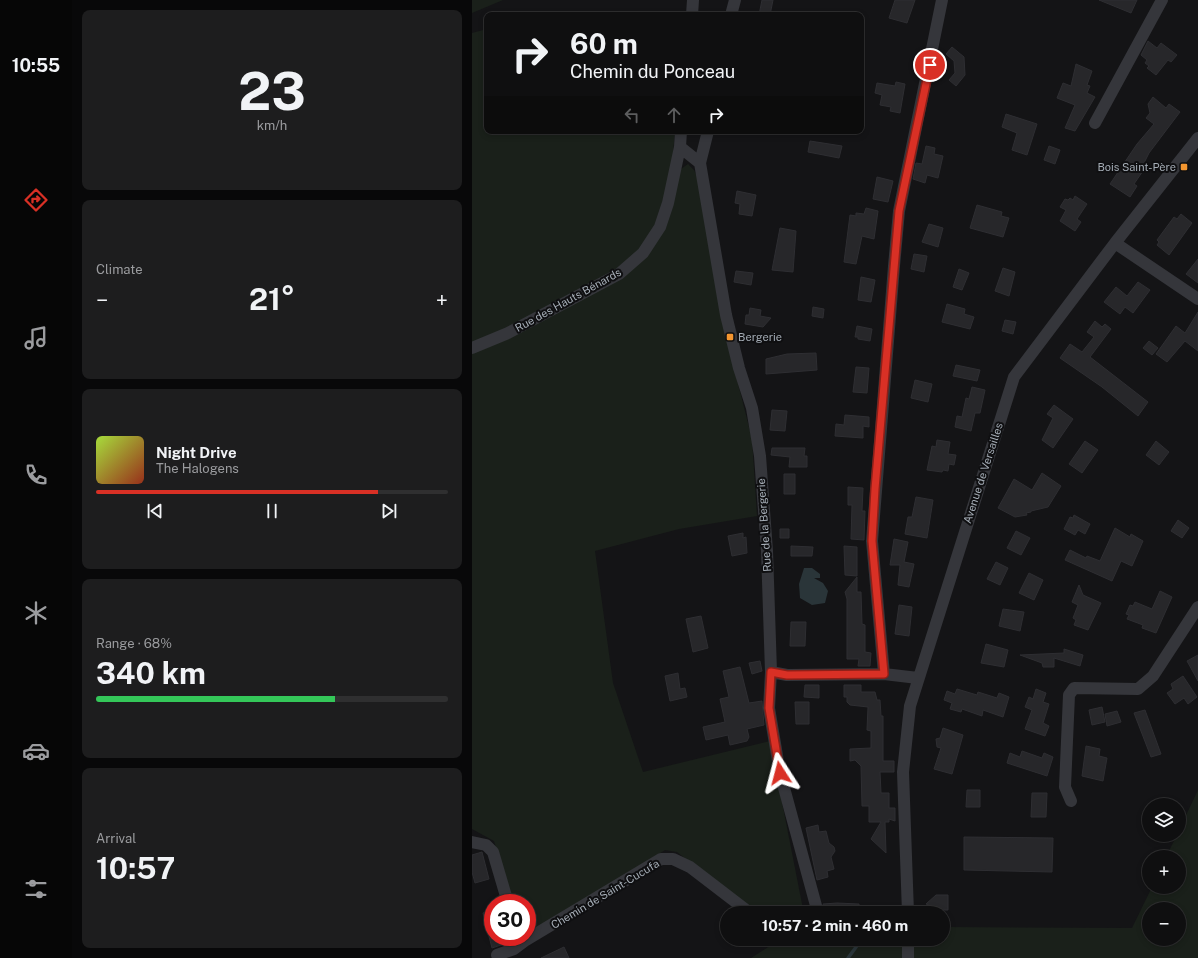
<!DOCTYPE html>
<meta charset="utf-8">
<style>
:root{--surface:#0f0f10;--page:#1d1d1e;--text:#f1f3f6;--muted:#9b9c9f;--line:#2f2f30;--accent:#d93025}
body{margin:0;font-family:"Public Sans",sans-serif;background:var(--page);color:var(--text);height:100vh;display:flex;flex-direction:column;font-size:15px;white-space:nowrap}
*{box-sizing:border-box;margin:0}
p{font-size:13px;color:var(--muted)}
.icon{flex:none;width:22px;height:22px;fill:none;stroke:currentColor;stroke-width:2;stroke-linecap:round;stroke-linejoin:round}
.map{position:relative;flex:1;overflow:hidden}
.details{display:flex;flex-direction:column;gap:10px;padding:10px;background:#080809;width:400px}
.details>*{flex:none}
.guide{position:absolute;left:12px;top:12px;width:380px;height:122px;border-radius:8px;box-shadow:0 2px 6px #0003,0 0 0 1px var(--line);background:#0f0f10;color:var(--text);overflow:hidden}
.controls{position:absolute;left:670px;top:798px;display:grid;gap:8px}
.controls a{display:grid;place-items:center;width:44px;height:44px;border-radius:50%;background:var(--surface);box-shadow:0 2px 6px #0003,0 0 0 1px var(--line);font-size:20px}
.speed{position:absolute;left:12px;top:894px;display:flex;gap:8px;font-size:20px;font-weight:700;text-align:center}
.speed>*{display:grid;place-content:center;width:52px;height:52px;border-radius:50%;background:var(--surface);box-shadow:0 2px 6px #0003,0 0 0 1px var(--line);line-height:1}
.speed .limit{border:6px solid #d22;background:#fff;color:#111}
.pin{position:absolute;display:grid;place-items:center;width:34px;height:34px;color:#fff;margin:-17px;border:2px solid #fff;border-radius:50%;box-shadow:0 1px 4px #0007}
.me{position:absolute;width:44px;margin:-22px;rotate:351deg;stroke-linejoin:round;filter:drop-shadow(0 0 3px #0008)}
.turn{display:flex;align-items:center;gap:14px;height:84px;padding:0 20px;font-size:18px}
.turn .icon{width:52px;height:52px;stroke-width:2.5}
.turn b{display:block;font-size:28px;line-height:34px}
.lanes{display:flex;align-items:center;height:38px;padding:0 20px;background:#0003;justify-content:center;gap:20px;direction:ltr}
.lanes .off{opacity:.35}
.big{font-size:30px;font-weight:700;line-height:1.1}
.details .widget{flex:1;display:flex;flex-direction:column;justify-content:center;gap:6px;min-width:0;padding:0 14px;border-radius:8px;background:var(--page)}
.details .dial{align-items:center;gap:0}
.dial b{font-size:52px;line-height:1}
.song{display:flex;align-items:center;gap:12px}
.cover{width:48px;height:48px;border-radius:6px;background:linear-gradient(135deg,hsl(80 70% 55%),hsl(10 70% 35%))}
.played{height:4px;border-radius:2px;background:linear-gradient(90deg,var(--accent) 80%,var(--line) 80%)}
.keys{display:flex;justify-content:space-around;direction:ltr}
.heat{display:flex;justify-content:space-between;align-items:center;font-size:22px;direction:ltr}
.charge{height:6px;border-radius:3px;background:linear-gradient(90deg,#34c759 68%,var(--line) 0)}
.trip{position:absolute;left:248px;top:906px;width:230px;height:40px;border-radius:20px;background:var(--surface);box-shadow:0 2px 6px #0003,0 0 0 1px var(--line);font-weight:700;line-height:40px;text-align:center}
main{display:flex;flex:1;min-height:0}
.tabs{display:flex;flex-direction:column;width:72px;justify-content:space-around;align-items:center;background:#060606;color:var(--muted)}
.tabs .icon{width:28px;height:28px}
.tabs .current{color:var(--accent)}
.tabs b{font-size:18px;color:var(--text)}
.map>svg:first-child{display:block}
.green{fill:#1a201a;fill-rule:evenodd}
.water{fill:#2a3539}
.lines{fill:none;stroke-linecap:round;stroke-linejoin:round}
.stream{stroke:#2a3539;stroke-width:3.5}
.building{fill:#27272a;stroke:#2e2e32}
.street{stroke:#35363b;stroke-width:12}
.route-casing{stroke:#8d1f18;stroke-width:10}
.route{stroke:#d93025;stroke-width:7}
.poi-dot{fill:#f3952f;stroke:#0f0f11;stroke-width:1.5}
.labels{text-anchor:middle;stroke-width:4;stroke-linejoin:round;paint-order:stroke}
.poi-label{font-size:11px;fill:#a5adb6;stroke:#0f0f11;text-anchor:end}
.street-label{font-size:11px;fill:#a5adb6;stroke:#0f0f11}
</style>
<main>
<nav class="tabs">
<b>10:55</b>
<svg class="icon current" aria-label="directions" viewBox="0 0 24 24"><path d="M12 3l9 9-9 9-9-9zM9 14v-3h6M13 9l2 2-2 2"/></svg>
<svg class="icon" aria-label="music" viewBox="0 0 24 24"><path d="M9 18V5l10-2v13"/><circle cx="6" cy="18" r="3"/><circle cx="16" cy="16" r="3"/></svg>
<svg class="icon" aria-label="phone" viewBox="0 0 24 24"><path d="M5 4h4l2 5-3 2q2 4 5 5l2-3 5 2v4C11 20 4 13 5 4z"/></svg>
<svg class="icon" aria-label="climate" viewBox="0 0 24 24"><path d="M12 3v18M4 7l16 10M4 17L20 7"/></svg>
<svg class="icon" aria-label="car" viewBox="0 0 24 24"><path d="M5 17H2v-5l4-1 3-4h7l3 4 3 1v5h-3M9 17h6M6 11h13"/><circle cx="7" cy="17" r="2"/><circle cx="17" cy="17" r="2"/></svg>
<svg class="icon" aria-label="filters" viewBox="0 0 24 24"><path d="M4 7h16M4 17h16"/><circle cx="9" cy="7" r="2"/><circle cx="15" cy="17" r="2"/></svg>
</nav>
<section class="details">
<div class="widget dial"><b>23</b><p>km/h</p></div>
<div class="widget"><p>Climate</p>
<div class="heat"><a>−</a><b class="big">21°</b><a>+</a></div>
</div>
<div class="widget">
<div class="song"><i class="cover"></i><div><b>Night Drive</b><p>The Halogens</p></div></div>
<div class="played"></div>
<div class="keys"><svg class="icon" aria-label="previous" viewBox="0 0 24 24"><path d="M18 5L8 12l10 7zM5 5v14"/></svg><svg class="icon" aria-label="pause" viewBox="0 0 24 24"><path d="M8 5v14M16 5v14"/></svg><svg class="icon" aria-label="next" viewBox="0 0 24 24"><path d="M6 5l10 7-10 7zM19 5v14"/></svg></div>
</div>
<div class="widget"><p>Range · 68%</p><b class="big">340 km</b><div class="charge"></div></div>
<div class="widget"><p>Arrival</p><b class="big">10:57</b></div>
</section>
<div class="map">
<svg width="726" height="958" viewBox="0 0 726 958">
<rect width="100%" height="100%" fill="#141416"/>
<!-- green -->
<path class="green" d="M0,0H31L0,13Z
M15,29V131H203L199,176L216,164L222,170L228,183L250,320L280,439L285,516L207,529L123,551L141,683L171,772L298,741L331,909L327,913H283L205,852L193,850L60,932L55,928V903H40L22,841L0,829V33Z
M726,790V958H279L309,939H471V927L660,928L680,887H707V857H694L705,835H707V830ZM677,909H707V939H677Z"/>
<!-- water -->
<path class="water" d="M332,568H340L348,574V578H342L351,583L356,591L353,603L340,605L328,598L327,584Z"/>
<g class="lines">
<!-- stream -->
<path class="stream" d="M376,958L390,939"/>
</g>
<!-- building -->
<path class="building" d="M290,0H301L298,15H287Z
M423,0H443L435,23L417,18Z
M627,0H665L659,13Z
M676,41L685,48L689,43L705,55L699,62L696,60L684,75L675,68L677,66L673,63L675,60L669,55Z
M480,47L492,57L493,75L484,86L477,80L483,73L482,61L474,54Z
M604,64L620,71L615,85L618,86L615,93L623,97L603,131L593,128L603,105L585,98L591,83L599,86Z
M424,82L433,84L428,113L418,111L419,107L408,105L410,95L403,93L405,83L423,86Z
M681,97L694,108L697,104L708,112L677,153L672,163L675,165L662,184L665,186L658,197L638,184L665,144L682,124L674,118L678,113L676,104Z
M534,114L565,124L555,155L540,150L545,133L530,127Z
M338,141L370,146L367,158L336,152Z
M454,146L463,148L462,154L471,156L466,178L455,175L453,183L441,179L444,163L450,164Z
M577,146L588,150L583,164L572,160Z
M405,177L421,181L416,202L401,199Z
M265,191L284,195L280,216L267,214L268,204L263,203Z
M603,196L615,204L605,219L609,222L603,231L588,221L594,210L588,207L593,199L596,200L598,198L601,200Z
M505,205L530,212L529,216L537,218L531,237L498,228Z
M394,208L406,211L402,239L390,236L384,264L372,262L378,215L384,216V213L392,214Z
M709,214L720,223L697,255L685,245L687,242L685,240L702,217L705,219Z
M457,224L471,228L466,247L450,242Z
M308,228L324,231L321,272L300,270Z
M442,254L455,256L452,272L439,269Z
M726,259V283L714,274Z
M531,268L543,272L537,296L523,291Z
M487,269L497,273L490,290L481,287Z
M264,271L281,273L279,285L262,282Z
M389,277L403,280L399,302L386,300Z
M666,282L678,290L661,313L653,307L648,314L632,302L644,287L655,296Z
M475,304L493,309L492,314L502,317L498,329L470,322Z
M341,307L352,309L351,318L340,316Z
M278,308L289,310L288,316L299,318L291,327L273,324L274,315H277Z
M726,312V351L713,341L695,362L684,354L704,326L713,333Z
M533,320L544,322L541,334L530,331Z
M623,321L630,327L633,324L639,329L618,357L676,402L666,416L630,387L588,358L598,344L610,352L622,337L615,332Z
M385,326L400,329L398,341L386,339V337H383Z
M677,341L686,348L680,355L671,348Z
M344,353L345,370L294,374V359L315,354Z
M484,365L508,370L505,381L481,376Z
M384,367L397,368L395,393L381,392Z
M443,380L460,384L456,402L439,398Z
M500,387L513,390L508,413H503L499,431L483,427L485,416L490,417L494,398L497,399Z
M582,405L601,419L581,448L570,440L581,418L575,414Z
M300,410L315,411L313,431L298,430Z
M373,415L397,417V427L391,426V438L363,436L364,424L372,425Z
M465,440L478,442L476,454L484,455L482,465L477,464L476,471L471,470L470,472L455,470L460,446L464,447Z
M613,441L626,450L610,473L597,464Z
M684,441L697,452L687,465L674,455Z
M300,448H333L332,456H335V467H317L318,457L299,455Z
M570,473L589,486L576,507L559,511V512L554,513L555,515L543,517L526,508L542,479L560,490Z
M312,474H323V494H312Z
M376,487L391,488L390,511H393L392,540L379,539L380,505H376Z
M444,497L461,500L455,538L433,534L436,517H440Z
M602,515L618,524L613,534L606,530L603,535L592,529L598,517L601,518Z
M706,520L717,528L710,538L699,531Z
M643,528L658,537L659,534L671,541L660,566L649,561L640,581L593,560L598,550L614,558L615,556L628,561Z
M308,529H317V538H308Z
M544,531L558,538L549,555L535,548Z
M271,533V538L274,537L275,553L260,556L256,536Z
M422,539L436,542L432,562L442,564L437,587L426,585L428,565H418Z
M319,546L341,547L340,556H319Z
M372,546L385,547V576L373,575Z
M524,562L536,568L528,585L515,579Z
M557,573L571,580L562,600L547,593Z
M385,577V592H389L390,624L393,625V652L399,653L398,666H386L387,659H375V599L373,592Z
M607,585L611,595L629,603L616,630L602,625L604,620L601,618L606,605L600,602Z
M688,591L700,597L684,633L670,628L671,625L655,619L657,615L654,614L658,605L661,606L663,602L680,609Z
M427,605L440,607L437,636L423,634Z
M531,609L552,612L548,631L527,626Z
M229,616L236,648L221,652L214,619Z
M319,622H334L333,646H318Z
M514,644L536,650L532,667L509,663Z
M592,649L611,655L608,666L582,658V667H571L570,663L548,655L592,653Z
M726,655V681L715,661Z
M288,661L290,671L280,674L277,663Z
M268,667L277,703L290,701L292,725L275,729L277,737L275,741L258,745L256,735L234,740L231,727L253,722L248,699L257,697L251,671Z
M206,673L208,689L213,688L215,697L198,701L193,676Z
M711,676L725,697L716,704L712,698L703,704L695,693L701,689L699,684Z
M333,685H347V698L332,697Z
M372,685H389V692H403L405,700H408L409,716H411V761H422V772H408L409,793H417V808H423V821L417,819V822H413L414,853L399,839L409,822H397V806H390L389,766L383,760L378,761V749L399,748V731L395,730L396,707L378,705L375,702V697H372Z
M485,689L505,695L506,692L525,698L527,693L537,697L531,717L511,710L510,716L490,709L489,712L478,709L480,703L472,700L475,691L483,694Z
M564,689L574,693L571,702L577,704L571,723L577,726L573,736L553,729L560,710L553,707L557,697L561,699Z
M323,702H337V724H324Z
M630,707L633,722L620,725L617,710Z
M673,710L689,754L679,757L662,713Z
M645,711L649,722L635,726L633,714Z
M471,728L491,735L480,774L462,769L469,748L465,747L464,739L468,738Z
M614,746L628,749L627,756L635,758L631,781L610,776Z
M550,751L570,758L572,753L581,757L575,776L535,763L538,753L548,757Z
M495,790H508V807H494Z
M560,793H575L574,817H559Z
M346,825L347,832L354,831L357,843L362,847L363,851L359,857L362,869L355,871L356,877L345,880L334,828Z
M492,837L581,838L580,872L492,870Z
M10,852L17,879L3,883L0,872V855Z
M464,895H476V910H461V907L454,904Z
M365,903L387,904V913H353L351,904Z
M21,910V937H46L38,942L20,948L11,913Z
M92,947L97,958H69Z"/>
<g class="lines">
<!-- street -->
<path class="street" d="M220,15L221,0
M259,15L263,0
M623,123L690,0
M208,147L228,163L254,315L267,368L280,408L288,456L295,551L299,672L297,708L308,773L346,913
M228,163L236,131
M643,243L726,299
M0,348L36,333L147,274L171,253L188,227L196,203L208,147L209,131
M299,672L315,675L412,674L446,678
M412,674L400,541L422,266L427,211L470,0
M599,801L593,787L597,695L602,688L666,689L681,676L726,607
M0,842L14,845L21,852L36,903
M436,913L431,772L438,706L542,377L643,243L726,138
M25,955L42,949L54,940L189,859H201L218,867L278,913
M436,958V939"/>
</g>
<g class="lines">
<!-- route casing -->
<g class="route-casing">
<path id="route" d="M308,773L297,708L299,672L315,675L412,674L400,541L403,489L427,211L458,65"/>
</g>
<!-- route -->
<use href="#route" class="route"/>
</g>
<!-- markers -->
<g class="poi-dot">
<rect x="708" y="163" width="8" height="8" rx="2"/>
<rect x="254" y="333" width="8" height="8" rx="2"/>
</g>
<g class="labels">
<!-- poi labels -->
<g class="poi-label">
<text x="704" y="171">Bois Saint-Père</text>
<text x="266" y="341" text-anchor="start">Bergerie</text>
</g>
<!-- street labels -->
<g class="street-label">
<text transform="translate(96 300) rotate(-29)" y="4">Rue des Hauts Bénards</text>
<text transform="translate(511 473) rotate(-72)" y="4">Avenue de Versailles</text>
<text transform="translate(292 525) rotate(-94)" y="4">Rue de la Bergerie</text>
<text transform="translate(133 894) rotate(-31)" y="4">Chemin de Saint-Cucufa</text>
</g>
</g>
</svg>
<div class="controls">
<a><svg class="icon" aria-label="layers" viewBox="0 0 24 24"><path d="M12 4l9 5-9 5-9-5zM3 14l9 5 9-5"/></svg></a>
<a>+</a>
<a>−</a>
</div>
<div class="speed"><div class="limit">30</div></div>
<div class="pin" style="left:458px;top:65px;background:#d93025"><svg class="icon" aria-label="arrive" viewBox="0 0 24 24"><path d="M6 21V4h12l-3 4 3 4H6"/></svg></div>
<svg class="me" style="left:308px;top:773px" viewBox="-20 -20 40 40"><path d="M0-17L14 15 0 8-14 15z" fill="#d93025" stroke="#fff" stroke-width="4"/></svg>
<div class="trip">10:57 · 2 min · 460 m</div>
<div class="guide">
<div class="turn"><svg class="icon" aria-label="right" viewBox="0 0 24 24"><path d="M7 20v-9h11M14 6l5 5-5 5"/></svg><div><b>60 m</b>Chemin du Ponceau</div></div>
<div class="lanes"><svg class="icon off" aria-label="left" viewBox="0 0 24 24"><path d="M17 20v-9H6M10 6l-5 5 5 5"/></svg><svg class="icon off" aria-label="ahead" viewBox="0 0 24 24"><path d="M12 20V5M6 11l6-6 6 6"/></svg><svg class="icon" aria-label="right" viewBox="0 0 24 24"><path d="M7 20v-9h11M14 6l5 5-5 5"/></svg></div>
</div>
</div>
</main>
